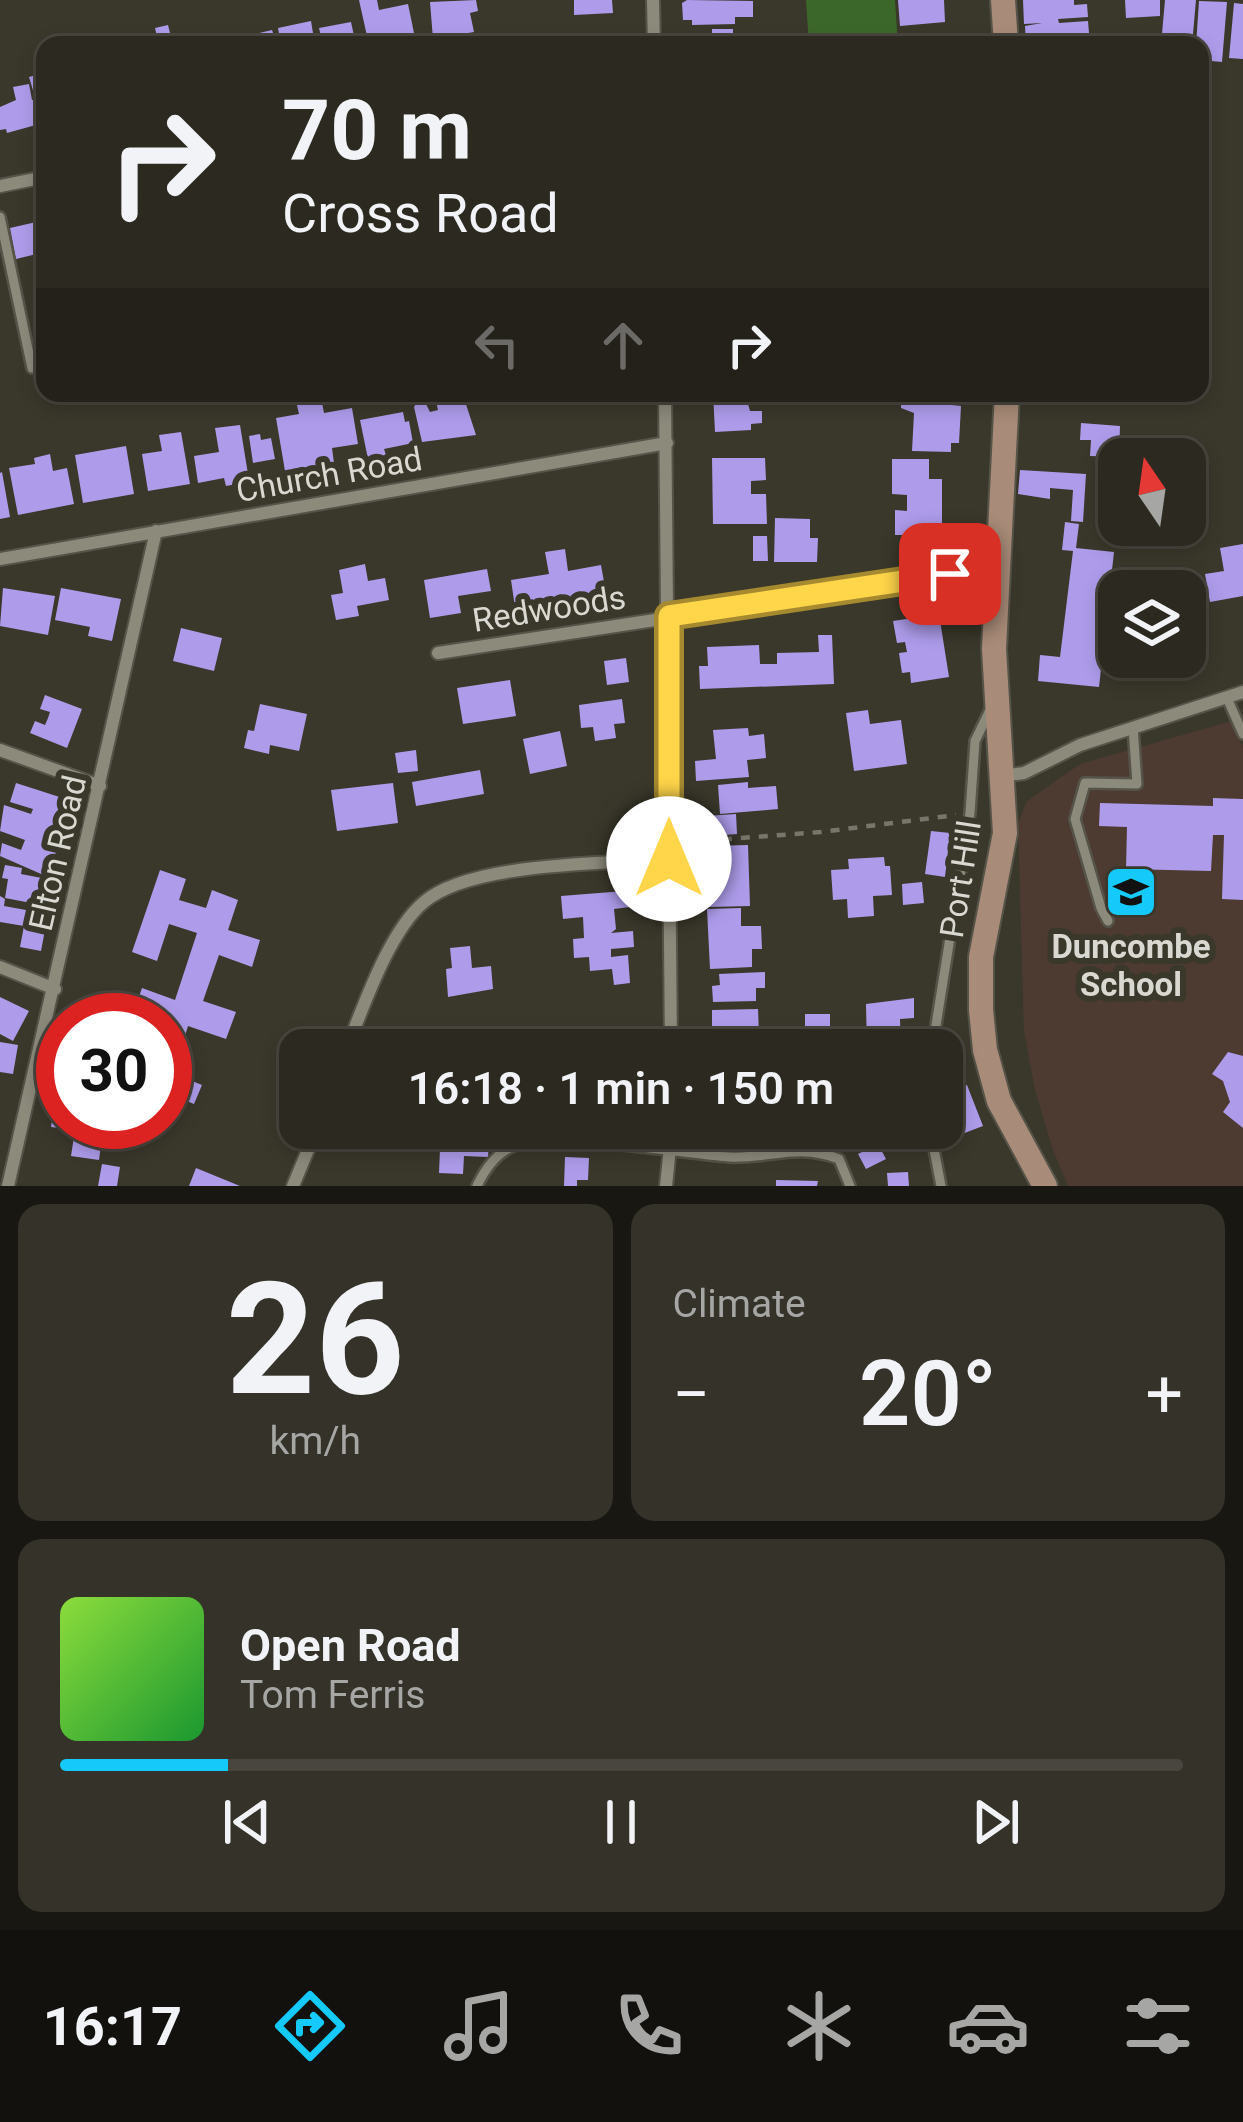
<!DOCTYPE html>
<meta charset="utf-8">
<style>
:root{--surface:#2c2a20;--page:#343229;--text:#f1f3f6;--muted:#a6a7a5;--line:#48463e;--accent:#15cafb}
body{margin:0;font-family:Roboto,sans-serif;background:var(--page);color:var(--text);height:100vh;display:flex;flex-direction:column;font-size:45px;white-space:nowrap}
*{box-sizing:border-box;margin:0}
p{font-size:39px;color:var(--muted)}
.icon{flex:none;width:66px;height:66px;fill:none;stroke:currentColor;stroke-width:2;stroke-linecap:round;stroke-linejoin:round}
.map{position:relative;height:1186px;overflow:hidden}
.side{display:flex;flex-direction:column;gap:18px;padding:18px;background:#181712;flex:1}
.side>*{flex:none}
.banner{position:absolute;left:36px;top:36px;width:1173px;height:366px;border-radius:24px;box-shadow:0 6px 18px #0003,0 0 0 3px var(--line);background:#2c2a20;color:var(--text);overflow:hidden}
.needle{width:78px;rotate:347deg}
.controls{position:absolute;left:1098px;top:438px;display:grid;gap:24px}
.controls a{display:grid;place-items:center;width:108px;height:108px;border-radius:24px;background:var(--surface);box-shadow:0 6px 18px #0003,0 0 0 3px var(--line);font-size:60px}
.speed{position:absolute;left:36px;top:993px;display:flex;gap:24px;font-size:60px;font-weight:700;text-align:center}
.speed>*{display:grid;place-content:center;width:156px;height:156px;border-radius:50%;background:var(--surface);box-shadow:0 6px 18px #0003,0 0 0 3px var(--line);line-height:1}
.speed .limit{border:18px solid #d22;background:#fff;color:#111}
.pin{position:absolute;display:grid;place-items:center;width:102px;height:102px;color:#fff;margin:-51px;border-radius:24px;box-shadow:0 6px 18px #0006}
.me{position:absolute;width:132px;margin:-66px;rotate:0deg;stroke-linejoin:round;filter:drop-shadow(0 0 9px #0008)}
.turn{display:flex;align-items:center;gap:42px;height:252px;padding:0 48px;font-size:54px}
.turn .icon{width:156px;height:156px;stroke-width:2.5}
.turn b{display:block;font-size:84px;line-height:102px}
.lanes{display:flex;align-items:center;height:114px;padding:0 48px;background:#0003;justify-content:center;gap:60px;direction:ltr}
.lanes .off{opacity:.35}
.big{font-size:90px;font-weight:600;line-height:1.1}
.side .widget{flex:1;display:flex;flex-direction:column;justify-content:center;gap:18px;min-width:0;padding:0 42px;border-radius:24px;background:var(--page)}
.side .dial{align-items:center;gap:0}
.dial b{font-size:156px;line-height:1}
.song{display:flex;align-items:center;gap:36px}
.cover{width:144px;height:144px;border-radius:18px;background:linear-gradient(135deg,hsl(90 70% 55%),hsl(130 70% 35%))}
.played{height:12px;border-radius:6px;background:linear-gradient(90deg,var(--accent) 15%,var(--line) 15%)}
.keys{display:flex;justify-content:space-around;direction:ltr}
.heat{display:flex;justify-content:space-between;align-items:center;font-size:66px;direction:ltr}
.side .tiles{flex:1;display:grid;gap:18px;grid-template-columns:1fr 1fr}
.widget:last-child{grid-column:span 2}
.trip{position:absolute;left:279px;top:1029px;width:684px;height:120px;border-radius:24px;background:var(--surface);box-shadow:0 6px 18px #0003,0 0 0 3px var(--line);font-weight:600;line-height:120px;text-align:center}
.dock{display:flex;height:192px;justify-content:space-around;align-items:center;background:#12110d;color:var(--muted)}
.dock .icon{width:84px;height:84px}
.dock .selected{color:var(--accent)}
.dock b{font-size:54px;color:var(--text)}
.map>svg:first-child{display:block}
.education{fill:#4d3b32}
.green{fill:#3c672a}
.building{fill:#ae9ceb}
.lines{fill:none;stroke-linecap:round;stroke-linejoin:round}
.service-casing{stroke:#565348;stroke-width:14}
.minor-casing{stroke:#565348;stroke-width:16}
.secondary-casing{stroke:#565348;stroke-width:28}
.path{stroke:#78766b;stroke-width:4.5;stroke-dasharray:9 9;stroke-linecap:butt}
.service{stroke:#8c8a7b;stroke-width:9}
.minor{stroke:#8c8a7b;stroke-width:12}
.secondary{stroke:#a88b78;stroke-width:24}
.route-casing{stroke:#a68a30;stroke-width:30}
.route{stroke:#ffd54a;stroke-width:21}
.labels{text-anchor:middle;stroke-width:12;stroke-linejoin:round;paint-order:stroke}
.street-label{font-size:33px;fill:#dad9d1;stroke:#3a382b}
.poi-label{font-size:33px;font-weight:bold;fill:#dad9d1;stroke:#3a382b}
</style>
<div class="map">
<svg width="1243" height="1186" viewBox="0 0 1243 1186">
<rect width="100%" height="100%" fill="#3a382b"/>
<!-- education -->
<path class="education" d="M1232,721L1243,749V1186H1068L1053,1150L1035,1090L1024,1031L1018,825L1026,802L1080,764Z"/>
<!-- green -->
<path class="green" d="M806,0H895L898,45H809Z"/>
<!-- building -->
<path class="building" d="M359,0H377L379,10L408,4L414,33L391,38L393,45H369Z
M476,0L478,11L470,13L474,32L433,39L430,2Z
M574,0H612L613,13L574,15Z
M687,0L753,1V17H735V24L692,25V20H683L682,3Z
M898,0H944L945,22L900,26Z
M1023,0H1074V5L1087,4L1088,17L1058,19L1059,23L1088,21L1090,45H1026L1025,26L1042,23L1024,24Z
M1125,0H1160V16L1126,18Z
M1165,0H1196L1192,45H1161Z
M1199,1L1227,2L1222,62L1200,60V45H1196Z
M1234,3L1243,4V59L1229,58Z
M311,21L315,45H281L278,28Z
M351,22L356,45H323L319,28Z
M168,25L173,45H159L155,28Z
M712,29H733V45H689V35L712,34Z
M272,30L277,45H225L224,41Z
M40,74L45,95L35,97L29,77Z
M29,84L32,100L38,99L43,123L7,133L6,129L0,130V107L16,100L13,87Z
M45,220V252L16,259L10,228Z
M479,393H540L541,395L481,405Z
M713,393H745L750,411H762V423L751,424V430L715,432Z
M463,395L476,435L422,442L414,407L417,402L424,400L430,412L438,410L436,401Z
M908,395L953,396L952,405L961,406L959,443H951V452L912,451L914,413L901,408V399Z
M321,397L324,413L352,408L358,444L332,448L334,463L285,471L276,418L299,414L296,401Z
M403,412L405,422L409,421L413,443L384,449L386,455L368,459L360,420Z
M1081,423L1120,426L1119,457L1090,456L1091,440H1080Z
M240,425L248,474L241,475L242,483L226,486L224,478L198,483L194,456L219,452L215,428Z
M181,432L190,484L148,491L142,454L162,451L159,435Z
M260,434L261,440L271,438L275,459L253,463L249,436Z
M126,446L134,494L83,503L75,455Z
M50,454L53,471L67,468L74,504L18,515L9,468L35,464L34,458Z
M712,458H765L766,480L751,481V494H766L767,524H713Z
M892,459H929V479H942V526H930V535H895V510L907,511V495L892,494Z
M1020,470L1086,474L1083,522L1071,521L1073,490L1050,488V499L1018,494Z
M2,472L10,517L0,519V473Z
M775,518L810,519V538H818L817,562H774Z
M1065,522L1079,524L1076,548L1114,552L1099,687L1038,681L1040,655L1060,657L1073,551L1062,550Z
M753,536H767L768,561H753Z
M1243,544V596L1210,602L1205,574L1224,571L1220,548Z
M565,549L568,571L601,565L606,593L515,607L511,580L549,574L545,552Z
M365,564L368,581L385,578L389,600L357,606L359,616L336,620L331,595L343,593L339,570Z
M487,569L491,591L458,596L461,613L430,618L424,580Z
M3,588L55,596L48,635L0,626Z
M61,588L121,599L112,641L88,636L90,627L55,620Z
M939,614L949,677L911,683L910,672L902,673L899,653L907,652L905,642L897,643L893,621Z
M181,628L222,638L214,671L173,661Z
M818,635H832L834,684L700,689L699,666H708L707,647L759,645L760,664H777V653L819,652Z
M626,658L629,682L607,685L604,661Z
M510,680L516,716L463,724L457,688Z
M45,695L82,709L67,748L30,733L35,721L45,725L48,718L50,712L40,709Z
M622,699L625,723L614,724L616,738L595,741L593,727L581,728L579,705Z
M260,704L307,714L299,751L270,745L269,754L244,748L248,730L254,731Z
M868,710L870,724L901,720L907,764L854,771L846,713Z
M748,728L749,736L764,734L766,758L747,760L749,777L696,781L695,761L716,759L713,730Z
M560,731L567,766L530,774L523,739Z
M416,750L418,771L398,773L395,753Z
M480,770L484,794L416,806L412,782Z
M748,782V788L776,786L778,809L720,814L718,785Z
M16,783L72,801L48,877L0,856L2,843L21,850L25,840L0,831L4,805L31,814L33,809L10,802Z
M393,783L398,823L337,831L331,790Z
M1213,798L1243,799V900L1222,899L1224,835H1213L1211,871L1126,869L1127,827L1099,826L1100,803L1213,806Z
M736,814L737,834L691,838L690,817Z
M931,831L950,833L945,877L925,874Z
M748,845L750,906L709,907L707,846Z
M884,857L885,866H890L892,895L873,896L874,916L848,918L847,899L833,900L831,870L849,869L848,859Z
M5,865L22,868L21,874L57,881L52,907L5,898L8,879L2,878Z
M160,870L186,879L179,900L206,908L212,890L238,900L228,930L260,940L252,967L219,955L203,1001L236,1012L226,1039L188,1026L180,1052L165,1047V1020L133,1014L142,988L175,1000L197,933L169,924L157,961L132,952Z
M922,882L924,903L903,905L902,884Z
M637,890L638,906L614,909L616,929L611,933L633,931L634,947L611,949V957L628,955L630,983L614,985L612,969L590,971L589,957L574,958L573,939L584,938L583,917L563,919L561,896Z
M0,896L5,899L4,906L48,914L41,951L20,947L24,926L0,922Z
M741,908V926H761L762,949H752V967L710,969L707,909Z
M470,946L472,968L491,966L493,989L448,997L446,969L452,968L450,948Z
M765,972V988H756V1001L713,1002L712,986L720,985L719,974Z
M0,997L29,1011L13,1041L0,1034Z
M914,998V1018L900,1019L901,1050H867L866,1004Z
M758,1009L759,1034H718V1026H712V1010Z
M805,1014H830V1035H805Z
M418,1029L441,1039L437,1050H409Z
M0,1042L18,1045L13,1074L0,1072Z
M1228,1052L1243,1056V1128L1223,1112L1230,1102L1223,1081L1212,1074Z
M165,1070L202,1085L194,1104L165,1092Z
M967,1085L983,1126L954,1137L943,1109L961,1102L956,1089Z
M54,1105L63,1107V1122H104L99,1160L71,1156L75,1130L51,1127Z
M440,1128H490L488,1157L464,1156L463,1174L439,1173L440,1149H448V1136L440,1135Z
M878,1144L886,1159L866,1169L858,1154Z
M565,1157L589,1158L588,1180H577V1186H564Z
M102,1164L120,1167L117,1186H98Z
M196,1168L240,1186H189Z
M908,1172L909,1186H888L887,1173Z
M776,1180L818,1181L817,1186H776Z"/>
<g class="lines">
<!-- service casing -->
<g class="service-casing">
<path id="service" d="M0,217L32,368L45,366
M1227,698L1243,734
M1108,921L1101,908L1075,819L1085,783L1137,784L1133,727
M932,1050L970,813L975,741L991,708
M930,1128L941,1186
M477,1186C485,1169 496,1153 514,1146C555,1130 680,1154 729,1157C771,1159 796,1143 839,1159L850,1186"/>
</g>
<!-- minor casing -->
<g class="minor-casing">
<path id="minor" d="M653,0L654,45
M0,186L45,177
M665,393L671,1050
M0,559L667,443
M438,653L996,568
M0,750L100,786
M1002,776L1024,773L1080,745L1243,692
M0,967L55,989
M346,1050C363,1008 389,931 424,902C471,862 606,864 669,859
M8,1186L156,531
M293,1186L317,1128
M666,1186L672,1128"/>
</g>
<!-- secondary casing -->
<g class="secondary-casing">
<path id="secondary" d="M1003,0L1006,45
M1007,393L994,649L1005,833L981,957V1010L985,1050L999,1101L1045,1186"/>
</g>
<!-- path -->
<path class="path" d="M687,842L821,832L956,815"/>
<!-- service -->
<use href="#service" class="service"/>
<!-- minor -->
<use href="#minor" class="minor"/>
<!-- secondary -->
<use href="#secondary" class="secondary"/>
</g>
<g class="lines">
<!-- route casing -->
<g class="route-casing">
<path id="route" d="M669,859V616L950,574"/>
</g>
<!-- route -->
<use href="#route" class="route"/>
</g>
<!-- icons -->
<defs>
<g id="school-square" transform="scale(2.7)"><rect x="-9" y="-9" width="18" height="18" rx="4" fill="#15cafb" stroke="#3a382b"/><path d="M0-5L7-2L0 1L-7-2ZM-4 1L0 2.5L4 1V4Q0 6-4 4Z" fill="#111"/></g>
</defs>
<g fill-rule="evenodd">
<use href="#school-square" x="1131" y="892"/>
</g>
<g class="labels">
<!-- street labels -->
<g class="street-label">
<text transform="translate(329 474) rotate(-10)" y="12">Church Road</text>
<text transform="translate(549 608) rotate(-9)" y="12">Redwoods</text>
<text transform="translate(57 853) rotate(-77)" y="12">Elton Road</text>
<text transform="translate(960 879) rotate(-81)" y="12">Port Hill</text>
</g>
<!-- poi labels -->
<g class="poi-label">
<text x="1131" y="958">Duncombe<tspan x="1131" dy="38">School</tspan></text>
</g>
</g>
</svg>
<div class="controls">
<a><svg class="needle" viewBox="-14 -14 28 28"><path d="M0-13l5 13h-10z" fill="#e53935"/><path d="M0 13l5-13h-10z" fill="#a6a7a5"/></svg></a>
<a><svg class="icon" aria-label="layers" viewBox="0 0 24 24"><path d="M12 4l9 5-9 5-9-5zM3 14l9 5 9-5"/></svg></a>
</div>
<div class="speed"><div class="limit">30</div></div>
<div class="pin" style="left:950px;top:574px;background:#d93025"><svg class="icon" aria-label="arrive" viewBox="0 0 24 24"><path d="M6 21V4h12l-3 4 3 4H6"/></svg></div>
<svg class="me" style="left:669px;top:859px" viewBox="-20 -20 40 40"><circle r="19" fill="#fff"/><path d="M0-13L10 11 0 6-10 11z" fill="#ffd54a"/></svg>
<div class="trip">16:18 · 1 min · 150 m</div>
<div class="banner">
<div class="turn"><svg class="icon" aria-label="right" viewBox="0 0 24 24"><path d="M7 20v-9h11M14 6l5 5-5 5"/></svg><div><b>70 m</b>Cross Road</div></div>
<div class="lanes"><svg class="icon off" aria-label="left" viewBox="0 0 24 24"><path d="M17 20v-9H6M10 6l-5 5 5 5"/></svg><svg class="icon off" aria-label="ahead" viewBox="0 0 24 24"><path d="M12 20V5M6 11l6-6 6 6"/></svg><svg class="icon" aria-label="right" viewBox="0 0 24 24"><path d="M7 20v-9h11M14 6l5 5-5 5"/></svg></div>
</div>
</div>
<section class="side">
<div class="tiles">
<div class="widget dial"><b>26</b><p>km/h</p></div>
<div class="widget"><p>Climate</p>
<div class="heat"><a>−</a><b class="big">20°</b><a>+</a></div>
</div>
<div class="widget">
<div class="song"><i class="cover"></i><div><b>Open Road</b><p>Tom Ferris</p></div></div>
<div class="played"></div>
<div class="keys"><svg class="icon" aria-label="previous" viewBox="0 0 24 24"><path d="M18 5L8 12l10 7zM5 5v14"/></svg><svg class="icon" aria-label="pause" viewBox="0 0 24 24"><path d="M8 5v14M16 5v14"/></svg><svg class="icon" aria-label="next" viewBox="0 0 24 24"><path d="M6 5l10 7-10 7zM19 5v14"/></svg></div>
</div>
</div>
</section>
<nav class="dock">
<b>16:17</b>
<svg class="icon selected" aria-label="directions" viewBox="0 0 24 24"><path d="M12 3l9 9-9 9-9-9zM9 14v-3h6M13 9l2 2-2 2"/></svg>
<svg class="icon" aria-label="music" viewBox="0 0 24 24"><path d="M9 18V5l10-2v13"/><circle cx="6" cy="18" r="3"/><circle cx="16" cy="16" r="3"/></svg>
<svg class="icon" aria-label="phone" viewBox="0 0 24 24"><path d="M5 4h4l2 5-3 2q2 4 5 5l2-3 5 2v4C11 20 4 13 5 4z"/></svg>
<svg class="icon" aria-label="climate" viewBox="0 0 24 24"><path d="M12 3v18M4 7l16 10M4 17L20 7"/></svg>
<svg class="icon" aria-label="car" viewBox="0 0 24 24"><path d="M5 17H2v-5l4-1 3-4h7l3 4 3 1v5h-3M9 17h6M6 11h13"/><circle cx="7" cy="17" r="2"/><circle cx="17" cy="17" r="2"/></svg>
<svg class="icon" aria-label="filters" viewBox="0 0 24 24"><path d="M4 7h16M4 17h16"/><circle cx="9" cy="7" r="2"/><circle cx="15" cy="17" r="2"/></svg>
</nav>
